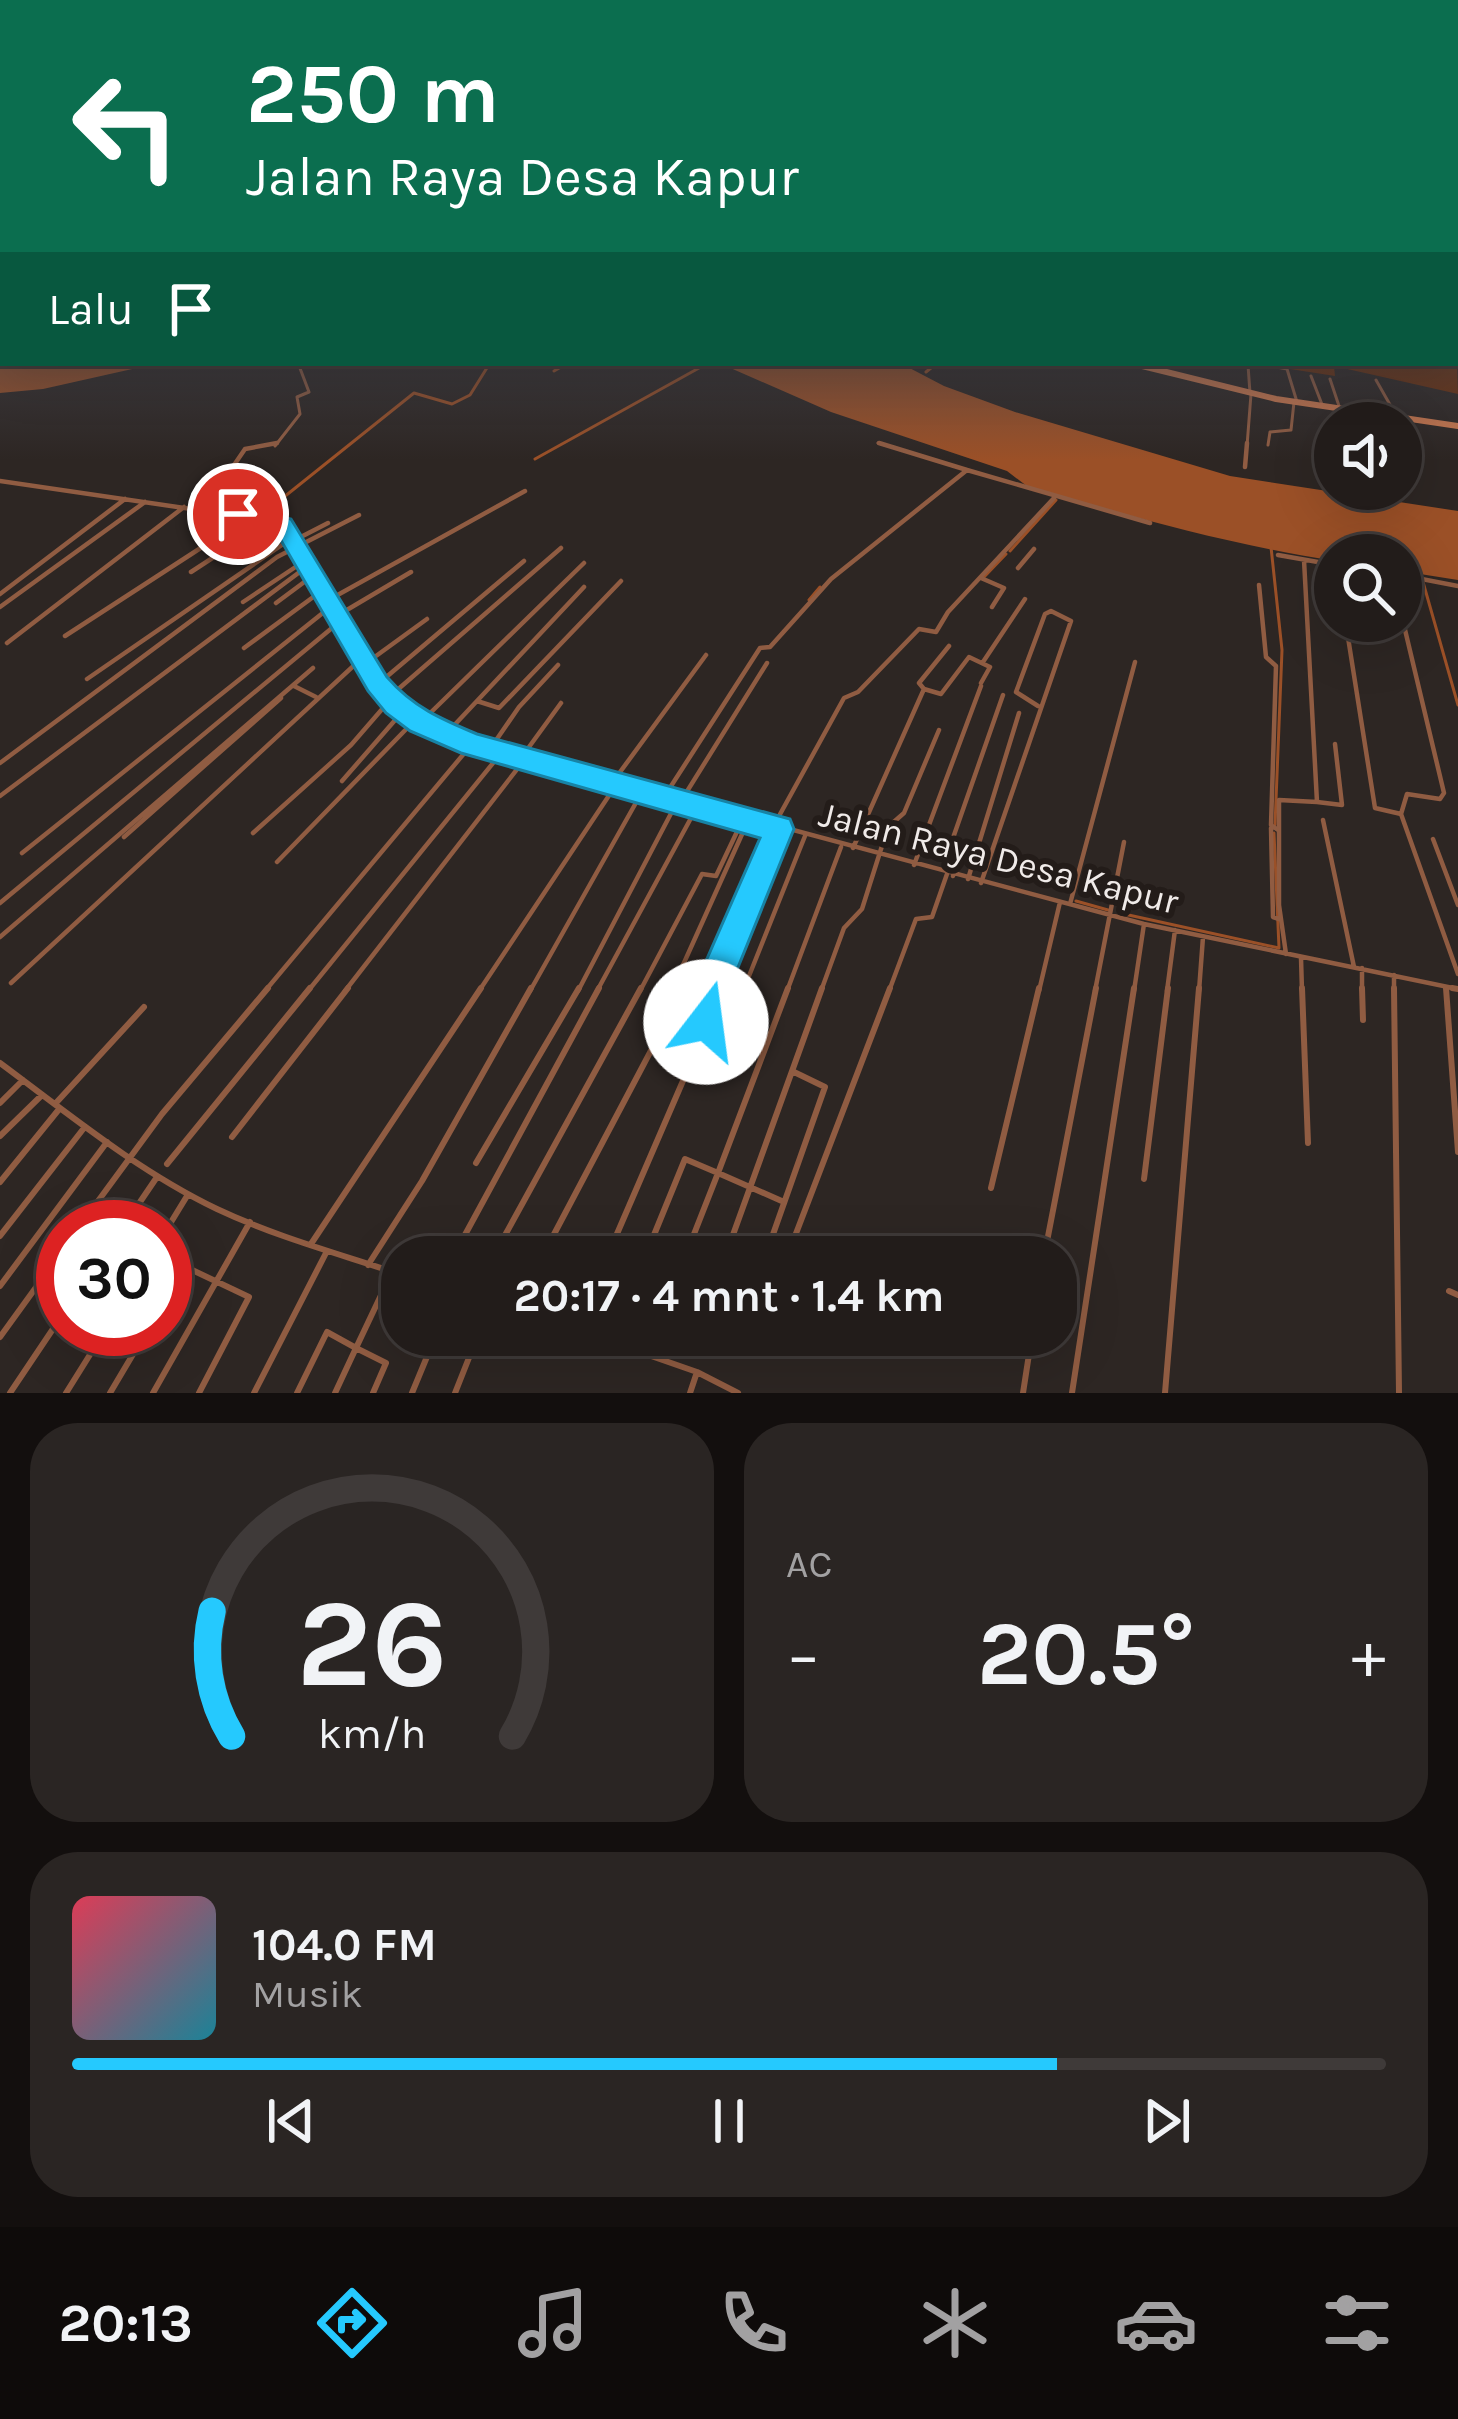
<!DOCTYPE html>
<html lang="id">
<meta charset="utf-8">
<style>
:root{--surface:#221c1a;--page:#2a2523;--text:#f1f3f6;--muted:#a2a1a2;--line:#3f3a39;--accent:#25c9fe}
body{margin:0;font-family:Karla,sans-serif;background:var(--page);color:var(--text);height:100vh;display:flex;flex-direction:column;font-size:45px;white-space:nowrap}
*{box-sizing:border-box;margin:0}
p{font-size:39px;color:var(--muted)}
.icon{flex:none;width:66px;height:66px;fill:none;stroke:currentColor;stroke-width:2;stroke-linecap:round;stroke-linejoin:round}
.map{position:relative;height:1393px;overflow:hidden}
.drawer{display:flex;flex-direction:column;gap:30px;padding:30px;background:#130f0e;flex:1}
.drawer>*{flex:none}
.top-card{position:absolute;left:0px;top:0px;width:1458px;height:366px;box-shadow:0 12px 48px #0002,0 0 0 3px var(--line);background:#0b6e4f;color:#fff;overflow:hidden}
.tools{position:absolute;left:1314px;top:402px;display:grid;gap:24px}
.tools a{display:grid;place-items:center;width:108px;height:108px;border-radius:50%;background:var(--surface);box-shadow:0 12px 48px #0002,0 0 0 3px var(--line);font-size:60px}
.speed{position:absolute;left:36px;top:1200px;display:flex;gap:24px;font-size:60px;font-weight:700;text-align:center}
.speed>*{display:grid;place-content:center;width:156px;height:156px;border-radius:50%;background:var(--surface);box-shadow:0 12px 48px #0002,0 0 0 3px var(--line);line-height:1}
.speed .limit{border:18px solid #d22;background:#fff;color:#111}
.pin{position:absolute;display:grid;place-items:center;width:102px;height:102px;color:#fff;margin:-51px;border:6px solid #fff;border-radius:50%;box-shadow:0 3px 12px #0007}
.me{position:absolute;width:132px;margin:-66px;rotate:15deg;stroke-linejoin:round;filter:drop-shadow(0 0 9px #0008)}
.turn{display:flex;align-items:center;gap:42px;height:252px;padding:0 48px;font-size:54px}
.turn .icon{width:156px;height:156px;stroke-width:2.5}
.turn b{display:block;font-size:84px;line-height:102px}
.then{display:flex;align-items:center;height:114px;padding:0 48px;background:#0003;gap:24px;font-size:45px}
.big{font-size:90px;font-weight:700;line-height:1.1}
.drawer .widget{flex:1;display:flex;flex-direction:column;justify-content:center;gap:18px;min-width:0;padding:0 42px;border-radius:48px;background:var(--page)}
.drawer .dial{align-items:center;gap:0}
.dial svg{height:312px;overflow:visible;fill:none;stroke:var(--line);stroke-width:7;stroke-linecap:round;text-anchor:middle}
.dial text{fill:var(--text);stroke:none}
.song{display:flex;align-items:center;gap:36px}
.cover{width:144px;height:144px;border-radius:18px;background:linear-gradient(135deg,hsl(350 70% 55%),hsl(190 70% 35%))}
.played{height:12px;border-radius:6px;background:linear-gradient(90deg,var(--accent) 75%,var(--line) 75%)}
.keys{display:flex;justify-content:space-around;direction:ltr}
.heat{display:flex;justify-content:space-between;align-items:center;font-size:66px;direction:ltr}
.drawer .tiles{flex:1;display:grid;gap:30px;grid-template-columns:1fr 1fr}
.widget:last-child{grid-column:span 2}
.trip{position:absolute;left:381px;top:1236px;width:696px;height:120px;border-radius:48px;background:var(--surface);box-shadow:0 12px 48px #0002,0 0 0 3px var(--line);font-weight:700;line-height:120px;text-align:center}
.tabs{display:flex;height:192px;justify-content:space-around;align-items:center;background:#0e0b0a;color:var(--muted)}
.tabs .icon{width:84px;height:84px}
.tabs .on{color:var(--accent)}
.tabs b{font-size:54px;color:var(--text)}
.map>svg:first-child{display:block}
.green{fill:#6d300d}
.water{fill:#9b5027}
.lines{fill:none;stroke-linecap:round;stroke-linejoin:round}
.stream{stroke:#9b5027;stroke-width:3}
.minor-far2{stroke:#905c42;stroke-width:3}
.minor-far1{stroke:#905c42;stroke-width:4.5}
.minor{stroke:#905c42;stroke-width:6}
.secondary{stroke:#cb784e;stroke-width:6}
.route{fill:#25c9fe;stroke:#1883a5;stroke-width:3}
.labels{text-anchor:middle;stroke-width:12;stroke-linejoin:round;paint-order:stroke}
.street-label{font-size:36px;fill:#f0ebe9;stroke:#231c19}
</style>
<div class="map">
<svg width="1458" height="1393" viewBox="0 0 1458 1393">
<rect width="100%" height="100%" fill="#2d2623"/>
<!-- green -->
<path class="green" d="M1455,289L1458,394L1334,366L1335,376L1290,369L1288,363H1455Z"/>
<!-- water -->
<path class="water" d="M0,341L3,363H159L43,389L0,393Z
M719,363H900L944,386L1015,412L1230,476L1458,511V580L1401,571V555H1335V561C1231,545 1129,516 1028,487L1007,471L831,412Z"/>
<g class="lines">
<!-- stream -->
<path class="stream" d="M554,371L568,363
M926,372L937,363
M535,459L708,363
M274,505L414,393L452,404L470,395L490,363
M1271,547L1282,650L1275,825
M1010,551L1056,500
M984,577L1006,554
M1423,582L1458,705
M809,600L820,587
M1076,901L1108,910
M1124,914L1279,948L1274,833"/>
<!-- minor-far2 -->
<path class="minor-far2" d="M1257,363L1287,369L1297,402
M1248,365L1250,393
M1311,376L1323,407
M1330,379L1340,409
M1376,380L1397,417
M878,443L889,446
M1268,445L1270,432L1291,430L1294,402
M275,446L300,414L297,397L309,392L298,363
M1247,446L1251,394"/>
<!-- minor-far1 -->
<path class="minor-far1" d="M879,443L967,470
M1245,467L1247,443
M0,481L280,522L388,698L420,723L472,744L1144,924L1458,989
M204,509L245,449L277,443
M293,541L328,523
M1278,555L1335,565
M1018,568L1034,549
M191,572L272,519
M1401,575L1458,586
M981,578L1004,588L992,607
M1259,585L1266,657L1276,666L1271,825L1278,830
M0,594L125,499
M243,602L303,562
M325,602L525,491
M276,603L311,577
M0,607L145,502
M1401,613L1444,793L1440,799L1407,794L1401,814L1458,974
M335,617L411,572
M1347,631L1375,808L1401,814
M65,636L250,516
M7,643L184,507
M244,648L320,592
M983,662L1025,599
M365,664L427,619
M87,679L292,538
M378,684L524,561
M294,686L316,697
M924,689L941,694L969,657L990,667L981,683
M388,698L561,548
M477,701L499,708L621,581
M421,722L584,563
M446,734L584,587
M490,749L519,707L558,665
M521,758L561,703
M0,763L277,557L359,515
M342,781L403,711
M612,783L706,655
M0,796L305,568
M664,797L760,648L770,647L831,579L967,470L1150,523
M681,801L767,663
M1317,802L1342,805L1335,744
M1323,820L1354,967
M773,827L844,698L858,692L919,629L936,632L948,612L1054,498
M1271,828L1273,917L1279,919
M253,833L351,745L390,700
M124,837L281,698
M1433,839L1458,905
M853,848L924,689L919,683L949,646
M22,853L329,608
M277,862L416,719
M914,865L981,686
M953,876L961,848L953,838L1003,695
M968,879L1019,713
M981,883L1071,621L1051,611L1045,614L1016,692L1038,706
M0,903L338,623
M1070,904L1135,662
M0,937L313,668
M1286,954L1279,905V800L1317,802L1304,560
M1301,958L1302,991
M1362,968V991
M1394,975V991
M11,983L362,658
M265,991L472,744
M308,991L502,752
M345,991L525,759
M479,991L616,785
M530,991L642,792
M578,991L677,802
M597,991L697,807
M640,991L702,874L716,876L743,819
M683,991V965L748,821
M711,991L779,829
M743,991L805,836
M787,991L841,847
M821,991L844,928L862,909L888,827L904,813L939,730
M889,991L916,919L932,917L947,874
M1039,991L1060,902
M1095,991L1124,842
M1134,991L1144,924
M1167,991L1175,930
M1199,991L1203,937"/>
<!-- minor -->
<path class="minor" d="M1302,988L1308,1143
M1362,988L1363,1020
M1394,988L1399,1393
M1446,988L1458,1152
M1452,988L1458,989
M733,1017L745,988
M0,1063C70,1115 138,1171 217,1209C276,1237 340,1254 402,1275
M0,1103L23,1080
M55,1104L144,1007
M0,1136L42,1095
M232,1137L348,988
M476,1163L579,988
M167,1164L310,988
M1144,1179L1168,988
M0,1182L60,1108
M991,1188L1039,988
M79,1227L162,1114L268,988
M123,1227L157,1177
M165,1232L187,1196
M0,1236L84,1128
M311,1244L481,988
M460,1244L599,988
M493,1257L641,988
M542,1257L684,988
M607,1257L695,1053L712,988
M645,1257L685,1159L718,1173L788,988
M685,1257L718,1173L784,1202
M725,1257L822,988
M765,1257L825,1087L794,1072
M787,1257L890,988
M1044,1257L1096,988
M368,1265L422,1181L531,988
M0,1286L107,1142
M1449,1291L1458,1295
M165,1301L188,1268L249,1297L199,1393
M591,1335L697,1372L738,1393
M0,1337L63,1250
M10,1393L63,1314
M66,1393L106,1329
M110,1393L148,1329
M153,1393L250,1222
M254,1393L327,1251
M297,1393L327,1332L356,1348L335,1393
M373,1393L386,1363L356,1348L392,1272
M412,1393L436,1335
M455,1393L478,1335
M690,1393L697,1372
M1023,1393L1032,1335
M1072,1393L1134,988
M1165,1393L1199,988"/>
<!-- secondary -->
<path class="secondary" d="M1130,363L1276,399L1458,426"/>
</g>
<!-- sky -->
<linearGradient id="sky" x2="0" y2="1"><stop stop-color="#191513"/><stop offset="0.58" stop-color="#464750"/><stop offset="1" stop-color="#464750" stop-opacity="0"/></linearGradient>
<rect width="1458" height="460" fill="url(#sky)"/>
<!-- route -->
<path class="route" d="M238,507L291,519L387,677C413,707 441,719 477,734L790,819L794,829L724,1002L719,1035L706,1040L693,1035L688,1002L760,838L461,753L410,731L386,713L368,691L275,530L230,519L226,514Z"/>
<g class="labels">
<!-- street labels -->
<g class="street-label">
<text transform="translate(999 857) rotate(14)" y="13">Jalan Raya Desa Kapur</text>
</g>
</g>
</svg>
<div class="tools">
<a><svg class="icon" aria-label="sound" viewBox="0 0 24 24"><path d="M4 9h4l5-4v14l-5-4H4zM17 9q2 3 0 6"/></svg></a>
<a><svg class="icon" aria-label="search" viewBox="0 0 24 24"><circle cx="10" cy="10" r="6"/><path d="M15 15l6 6"/></svg></a>
</div>
<div class="speed"><div class="limit">30</div></div>
<div class="pin" style="left:238px;top:514px;background:#d93025"><svg class="icon" aria-label="arrive" viewBox="0 0 24 24"><path d="M6 21V4h12l-3 4 3 4H6"/></svg></div>
<svg class="me" style="left:706px;top:1022px" viewBox="-20 -20 40 40"><circle r="19" fill="#fff"/><path d="M0-13L10 11 0 6-10 11z" fill="#25c9fe"/></svg>
<div class="trip">20:17 · 4 mnt · 1.4 km</div>
<div class="top-card">
<div class="turn"><svg class="icon" aria-label="left" viewBox="0 0 24 24"><path d="M17 20v-9H6M10 6l-5 5 5 5"/></svg><div><b>250 m</b>Jalan Raya Desa Kapur</div></div>
<div class="then">Lalu<svg class="icon" aria-label="arrive" viewBox="0 0 24 24"><path d="M6 21V4h12l-3 4 3 4H6"/></svg></div>
</div>
</div>
<section class="drawer">
<div class="tiles">
<div class="widget dial"><svg viewBox="0 0 100 80">
<path d="M14 69A42 42 0 1 1 86 69"/>
<path d="M14 69A42 42 0 0 1 9 37" stroke="#25c9fe"/>
<text x="50" y="56" font-size="32" font-weight="700">26</text>
<text x="50" y="72" font-size="11">km/h</text>
</svg></div>
<div class="widget"><p>AC</p>
<div class="heat"><a>−</a><b class="big">20.5°</b><a>+</a></div>
</div>
<div class="widget">
<div class="song"><i class="cover"></i><div><b>104.0 FM</b><p>Musik</p></div></div>
<div class="played"></div>
<div class="keys"><svg class="icon" aria-label="previous" viewBox="0 0 24 24"><path d="M18 5L8 12l10 7zM5 5v14"/></svg><svg class="icon" aria-label="pause" viewBox="0 0 24 24"><path d="M8 5v14M16 5v14"/></svg><svg class="icon" aria-label="next" viewBox="0 0 24 24"><path d="M6 5l10 7-10 7zM19 5v14"/></svg></div>
</div>
</div>
</section>
<nav class="tabs">
<b>20:13</b>
<svg class="icon on" aria-label="directions" viewBox="0 0 24 24"><path d="M12 3l9 9-9 9-9-9zM9 14v-3h6M13 9l2 2-2 2"/></svg>
<svg class="icon" aria-label="music" viewBox="0 0 24 24"><path d="M9 18V5l10-2v13"/><circle cx="6" cy="18" r="3"/><circle cx="16" cy="16" r="3"/></svg>
<svg class="icon" aria-label="phone" viewBox="0 0 24 24"><path d="M5 4h4l2 5-3 2q2 4 5 5l2-3 5 2v4C11 20 4 13 5 4z"/></svg>
<svg class="icon" aria-label="climate" viewBox="0 0 24 24"><path d="M12 3v18M4 7l16 10M4 17L20 7"/></svg>
<svg class="icon" aria-label="car" viewBox="0 0 24 24"><path d="M5 17H2v-5l4-1 3-4h7l3 4 3 1v5h-3M9 17h6M6 11h13"/><circle cx="7" cy="17" r="2"/><circle cx="17" cy="17" r="2"/></svg>
<svg class="icon" aria-label="filters" viewBox="0 0 24 24"><path d="M4 7h16M4 17h16"/><circle cx="9" cy="7" r="2"/><circle cx="15" cy="17" r="2"/></svg>
</nav>
